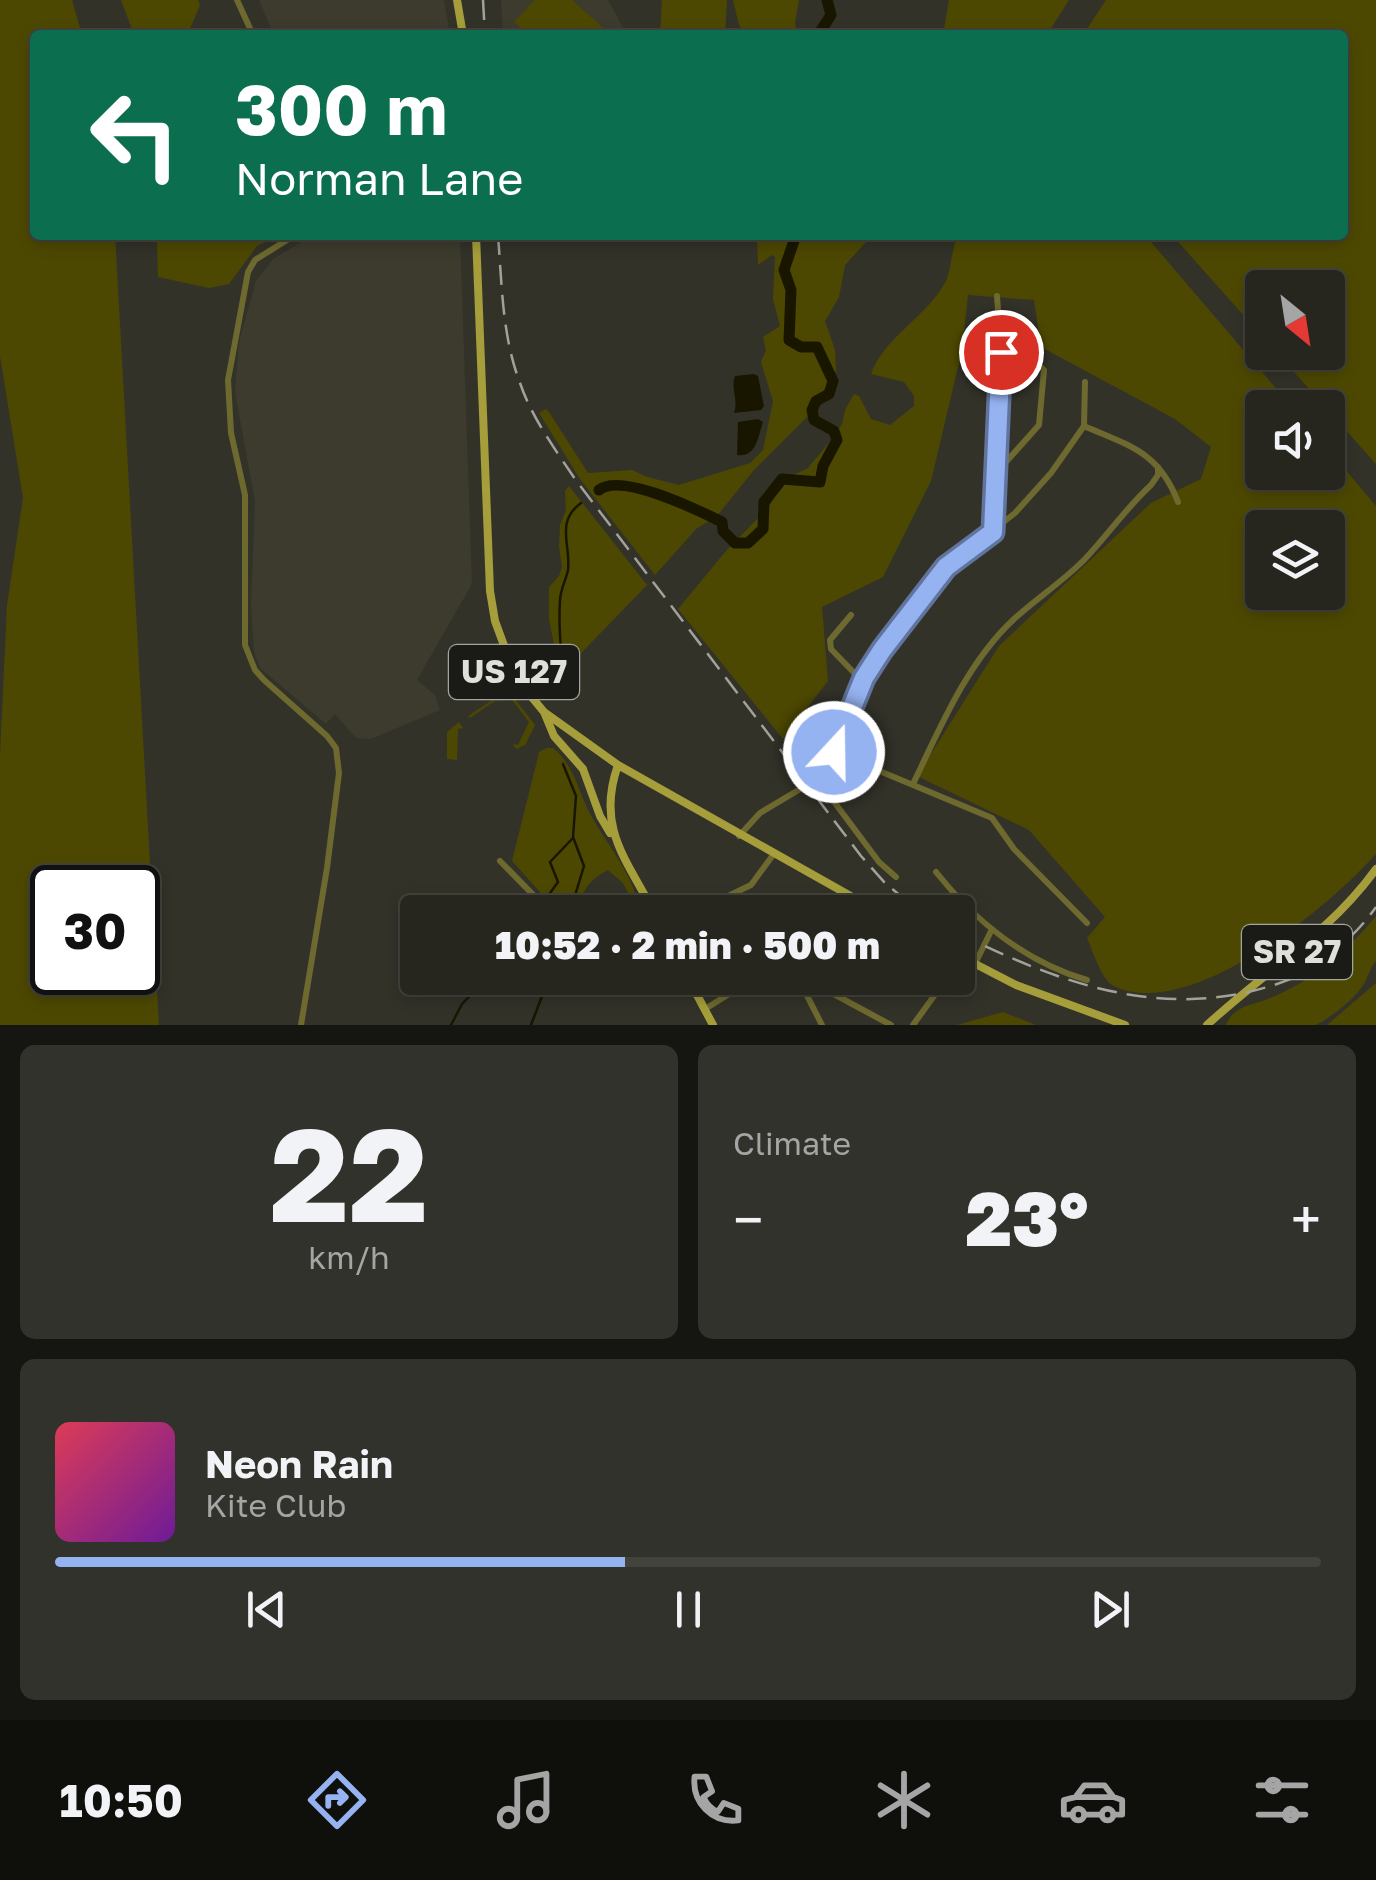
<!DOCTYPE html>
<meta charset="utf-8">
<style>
:root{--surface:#26261f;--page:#32322c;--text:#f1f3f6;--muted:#a4a5a4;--line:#42433d;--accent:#95b2f1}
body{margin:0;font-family:"Golos Text",sans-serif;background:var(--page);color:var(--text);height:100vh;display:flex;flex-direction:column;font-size:38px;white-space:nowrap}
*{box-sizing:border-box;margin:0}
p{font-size:32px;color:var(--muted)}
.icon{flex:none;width:55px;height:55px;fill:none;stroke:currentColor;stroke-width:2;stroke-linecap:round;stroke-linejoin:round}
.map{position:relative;height:1025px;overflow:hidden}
.side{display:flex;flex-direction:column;gap:20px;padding:20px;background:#151511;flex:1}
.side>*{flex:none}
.banner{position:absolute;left:30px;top:30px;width:1318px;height:210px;border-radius:10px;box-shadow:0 5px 15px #0003,0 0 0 2px var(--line);background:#0b6e4f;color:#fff;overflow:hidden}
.needle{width:65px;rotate:150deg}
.tools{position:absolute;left:1245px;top:270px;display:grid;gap:20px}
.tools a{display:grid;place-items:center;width:100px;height:100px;border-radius:10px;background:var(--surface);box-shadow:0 5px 15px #0003,0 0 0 2px var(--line);font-size:50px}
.speed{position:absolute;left:30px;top:865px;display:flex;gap:20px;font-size:50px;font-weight:700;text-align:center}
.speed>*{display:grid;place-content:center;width:130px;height:130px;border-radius:50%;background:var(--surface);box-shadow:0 5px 15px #0003,0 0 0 2px var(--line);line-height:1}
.speed .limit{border:5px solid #111;border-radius:15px;background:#fff;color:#111}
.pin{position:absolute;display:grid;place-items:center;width:85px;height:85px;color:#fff;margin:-42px;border:5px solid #fff;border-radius:50%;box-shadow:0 2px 10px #0007}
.me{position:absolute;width:110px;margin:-55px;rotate:21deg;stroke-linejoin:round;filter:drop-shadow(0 0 8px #0008)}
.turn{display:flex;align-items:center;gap:35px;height:210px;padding:0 40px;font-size:45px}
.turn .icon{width:130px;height:130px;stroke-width:2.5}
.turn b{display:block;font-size:70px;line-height:85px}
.big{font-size:75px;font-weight:800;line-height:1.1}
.side .card{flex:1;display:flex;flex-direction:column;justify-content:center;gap:15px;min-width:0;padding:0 35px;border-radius:15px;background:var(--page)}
.side .dial{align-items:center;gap:0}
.dial b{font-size:130px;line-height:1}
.song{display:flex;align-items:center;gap:30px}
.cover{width:120px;height:120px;border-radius:15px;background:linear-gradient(135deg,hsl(350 70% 55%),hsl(280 70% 35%))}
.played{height:10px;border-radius:5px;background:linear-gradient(90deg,var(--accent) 45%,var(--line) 45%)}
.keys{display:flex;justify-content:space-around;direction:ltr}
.heat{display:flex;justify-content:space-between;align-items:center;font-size:55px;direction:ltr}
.side .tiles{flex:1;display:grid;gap:20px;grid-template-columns:1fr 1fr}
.card:last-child{grid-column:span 2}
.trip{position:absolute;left:400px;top:895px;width:575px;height:100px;border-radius:10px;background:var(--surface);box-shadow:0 5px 15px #0003,0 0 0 2px var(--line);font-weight:800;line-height:100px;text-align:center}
.tabs{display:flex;height:160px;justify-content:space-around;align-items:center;background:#0f0f0c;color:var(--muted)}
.tabs .icon{width:70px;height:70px}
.tabs .on{color:var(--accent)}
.tabs b{font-size:45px;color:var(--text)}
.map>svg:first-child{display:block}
.built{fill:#3c3b2d}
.green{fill:#4d4801;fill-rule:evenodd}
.water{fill:#191600}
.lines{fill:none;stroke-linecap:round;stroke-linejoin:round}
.stream{stroke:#191600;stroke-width:2.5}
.river{stroke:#191600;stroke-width:11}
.minor{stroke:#6d692f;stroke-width:6}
.major{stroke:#a59e3b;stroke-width:8}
.rail{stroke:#a2a19a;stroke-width:2.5;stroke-dasharray:20 10;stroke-linecap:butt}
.route-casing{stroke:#61749d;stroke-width:25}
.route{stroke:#95b2f1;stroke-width:18}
.labels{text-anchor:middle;stroke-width:10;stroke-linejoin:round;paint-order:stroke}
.shield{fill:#1a1a16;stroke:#a5a59f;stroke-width:2.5}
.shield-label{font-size:32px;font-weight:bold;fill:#e0e0da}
</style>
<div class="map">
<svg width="1376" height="1025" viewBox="0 0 1376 1025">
<rect width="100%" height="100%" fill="#333229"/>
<!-- built -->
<path class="built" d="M259,0H444L450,35H274Z
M501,0H608L627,35H503Z
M313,235H460L472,584L417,680L435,695L440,710L371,739L356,738L335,714L326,724L260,668L254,652L251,604L255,502L235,392L239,342L256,281L273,259Z"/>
<!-- green -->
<path class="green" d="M0,0H72L82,35H35V235H115L159,1025H0V755L7,605L23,498L0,356ZM52,888H138V972H52Z
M121,0H198L200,5L190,29L191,35H134Z
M535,0H572L611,35H528L514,22Z
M662,0H727L725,35H660Z
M733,0H799L795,23L797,35H746L739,25Z
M949,0H1069L1047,35H943Z
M1106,0H1376V464L1277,353L1328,352V288H1262V336L1172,235H1342V35H1083Z
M157,235H280L257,246L229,284L209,288L158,277Z
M757,235H863L866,242L845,265L839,297L825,321L835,350L836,371L823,392L812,400L808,416L754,470L717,516L696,529L655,575L580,479L539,413L546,409L549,412L588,473L632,470L647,477L679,485L750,463L763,450L773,401L761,362L766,350L763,337L780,326L773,299L775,257L772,255L758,265Z
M958,235H1145L1292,407L1262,408V472H1328V449L1376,506V854C1329,907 1187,1025 1112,985C1100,976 1093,951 1087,938L1105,917L1029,830L917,776L999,646L1151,503L1201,479L1211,447L1175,419L1041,347L1034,300L968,295L962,350L931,481L883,577L822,607L828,681L783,739L678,609L726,551L769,507L778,490L795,474L807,469L828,444L842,424L845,410L854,394L859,396L871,419L890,425L914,406V396L904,382L871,374C885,336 927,317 946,281C952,267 951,250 958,235ZM1262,528H1328V592H1262Z
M569,486L647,585L557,678L553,676L557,660L549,619V587L559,576L562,567L559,546L560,525L566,510L565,491Z
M511,694L535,725L525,745L516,749L513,744L518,745L529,722L510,697L503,701L500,697L470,718L468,716L500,695Z
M459,722L463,728L458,729L457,760L447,759V732Z
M547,748H553C574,766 577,787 588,810C604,841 630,869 638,903L633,902L623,883L608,870C589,880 580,891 580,912H558L512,861L537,761L539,752Z
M1376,916V961C1370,968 1369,974 1365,982C1355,999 1333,1016 1316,1025H1226C1234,1005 1252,1006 1270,998C1313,981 1347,951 1376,916Z
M1376,983V1025H1327Z
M1003,1012L1036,1025H957Z"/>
<!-- water -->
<path class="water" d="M754,374L758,376L764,406L761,410L734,413C739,400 730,388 735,376Z
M758,419L763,422C758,437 756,458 737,455L738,422Z"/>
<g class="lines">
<!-- stream -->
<path class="stream" d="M567,697C562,666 558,632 560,601C560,590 566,580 568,570C571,545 555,522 581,503
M563,764L576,796L573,837L584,866L570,912
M548,896L558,882L550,862L573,838
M451,1025L462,1004L487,978
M531,1025L549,978"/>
<!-- river -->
<path class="river" d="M818,35L831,15L827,0
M599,490C621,472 698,510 722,522L723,531L735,543H748L763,529L764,502L782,479L820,482L823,466L837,440L834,431L814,420L812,410L816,401L829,394L833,381L817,347H801L789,340L791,290L784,270L796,235"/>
<!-- minor -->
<path class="minor" d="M237,0L253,35
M295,235L255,260L248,272L228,380L231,433L245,495V645L255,670L264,680L327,736L336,748L339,773L327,868L301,1025
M1084,426C1130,446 1159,452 1178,502
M1084,426L1085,382
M996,473L1039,425L1044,370L1031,357L1023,340
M993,531L1001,352L997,296
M851,615L830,640L831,649L862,681
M834,752L992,818L1014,849L1087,923
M817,779L879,862L896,877
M913,784C940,728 967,663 1013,620C1036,599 1062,582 1084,560C1107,536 1126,508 1151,485L1158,475V467
M739,836L760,813L817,779L834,752L864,678L882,650L946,567L1015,513L1051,473L1084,426
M500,861L550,912
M936,872C975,921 1026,962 1087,980
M695,912L751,885L773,855
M975,964L992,929
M798,978L822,1025
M804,978L891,1025
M705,1009L755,978
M913,1025L947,978"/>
<!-- major -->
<path class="major" d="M457,0L463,35
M476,235L490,591L495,621L516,678L544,712L618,765L879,912
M544,712L554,736L583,769L600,816L610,833
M618,765C596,827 626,859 654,912
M958,955L1016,985L1125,1025
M688,978L713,1025
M1207,1025C1265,971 1329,934 1376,869"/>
<!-- rail -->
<path class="rail" d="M483,0L485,35
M498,235C502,285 502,336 520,383C532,418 555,449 575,479L861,856L885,883L920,912
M958,933C1068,988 1177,1025 1296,977C1328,958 1354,938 1376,907"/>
</g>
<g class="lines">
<!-- route casing -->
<g class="route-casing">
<path id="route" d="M834,752L864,678L882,650L946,567L993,532L1001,352"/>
</g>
<!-- route -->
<use href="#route" class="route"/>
</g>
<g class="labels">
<!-- shield labels -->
<g class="shield">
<rect x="449" y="645" width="130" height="54" rx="8"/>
<rect x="1242" y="925" width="110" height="54" rx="8"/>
</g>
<g class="shield-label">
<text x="514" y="683">US 127</text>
<text x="1297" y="963">SR 27</text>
</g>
</g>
</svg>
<div class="tools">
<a><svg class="needle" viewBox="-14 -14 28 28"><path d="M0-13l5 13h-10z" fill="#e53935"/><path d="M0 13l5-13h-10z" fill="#a4a5a4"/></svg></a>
<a><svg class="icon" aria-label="sound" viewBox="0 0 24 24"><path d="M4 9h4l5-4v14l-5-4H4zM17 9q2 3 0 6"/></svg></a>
<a><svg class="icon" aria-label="layers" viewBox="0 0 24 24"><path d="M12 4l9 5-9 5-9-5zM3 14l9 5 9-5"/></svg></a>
</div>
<div class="speed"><div class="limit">30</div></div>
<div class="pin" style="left:1001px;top:352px;background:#d93025"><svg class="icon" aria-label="arrive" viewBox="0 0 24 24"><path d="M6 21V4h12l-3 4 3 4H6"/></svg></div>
<svg class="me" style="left:834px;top:752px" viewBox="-20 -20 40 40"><circle r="17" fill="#95b2f1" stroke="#fff" stroke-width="3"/><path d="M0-11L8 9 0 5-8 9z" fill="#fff"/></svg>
<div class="trip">10:52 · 2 min · 500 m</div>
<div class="banner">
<div class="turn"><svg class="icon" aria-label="left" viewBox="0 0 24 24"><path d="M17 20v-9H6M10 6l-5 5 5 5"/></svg><div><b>300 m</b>Norman Lane</div></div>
</div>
</div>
<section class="side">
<div class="tiles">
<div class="card dial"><b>22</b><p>km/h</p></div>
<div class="card"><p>Climate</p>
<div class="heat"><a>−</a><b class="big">23°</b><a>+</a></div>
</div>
<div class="card">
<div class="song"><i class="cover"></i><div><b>Neon Rain</b><p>Kite Club</p></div></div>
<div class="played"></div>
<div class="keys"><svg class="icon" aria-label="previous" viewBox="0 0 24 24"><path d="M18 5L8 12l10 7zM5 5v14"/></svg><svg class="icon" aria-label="pause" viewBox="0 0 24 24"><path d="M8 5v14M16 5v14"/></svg><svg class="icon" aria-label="next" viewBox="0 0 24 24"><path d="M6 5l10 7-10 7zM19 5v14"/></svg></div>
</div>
</div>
</section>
<nav class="tabs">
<b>10:50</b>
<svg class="icon on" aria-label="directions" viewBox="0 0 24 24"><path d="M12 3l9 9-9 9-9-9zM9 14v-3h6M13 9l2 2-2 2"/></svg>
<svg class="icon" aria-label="music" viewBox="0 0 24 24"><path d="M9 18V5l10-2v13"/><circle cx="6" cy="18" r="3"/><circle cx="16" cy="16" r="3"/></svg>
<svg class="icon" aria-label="phone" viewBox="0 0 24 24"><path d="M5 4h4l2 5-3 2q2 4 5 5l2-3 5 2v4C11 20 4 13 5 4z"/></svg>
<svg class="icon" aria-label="climate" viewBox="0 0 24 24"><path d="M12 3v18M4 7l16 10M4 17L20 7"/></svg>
<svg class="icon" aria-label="car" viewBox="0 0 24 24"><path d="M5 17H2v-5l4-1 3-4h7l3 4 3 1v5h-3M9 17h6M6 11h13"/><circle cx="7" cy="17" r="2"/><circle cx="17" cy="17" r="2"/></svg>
<svg class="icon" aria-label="filters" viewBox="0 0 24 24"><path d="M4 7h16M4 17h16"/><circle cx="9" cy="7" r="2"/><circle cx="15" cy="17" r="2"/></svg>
</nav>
